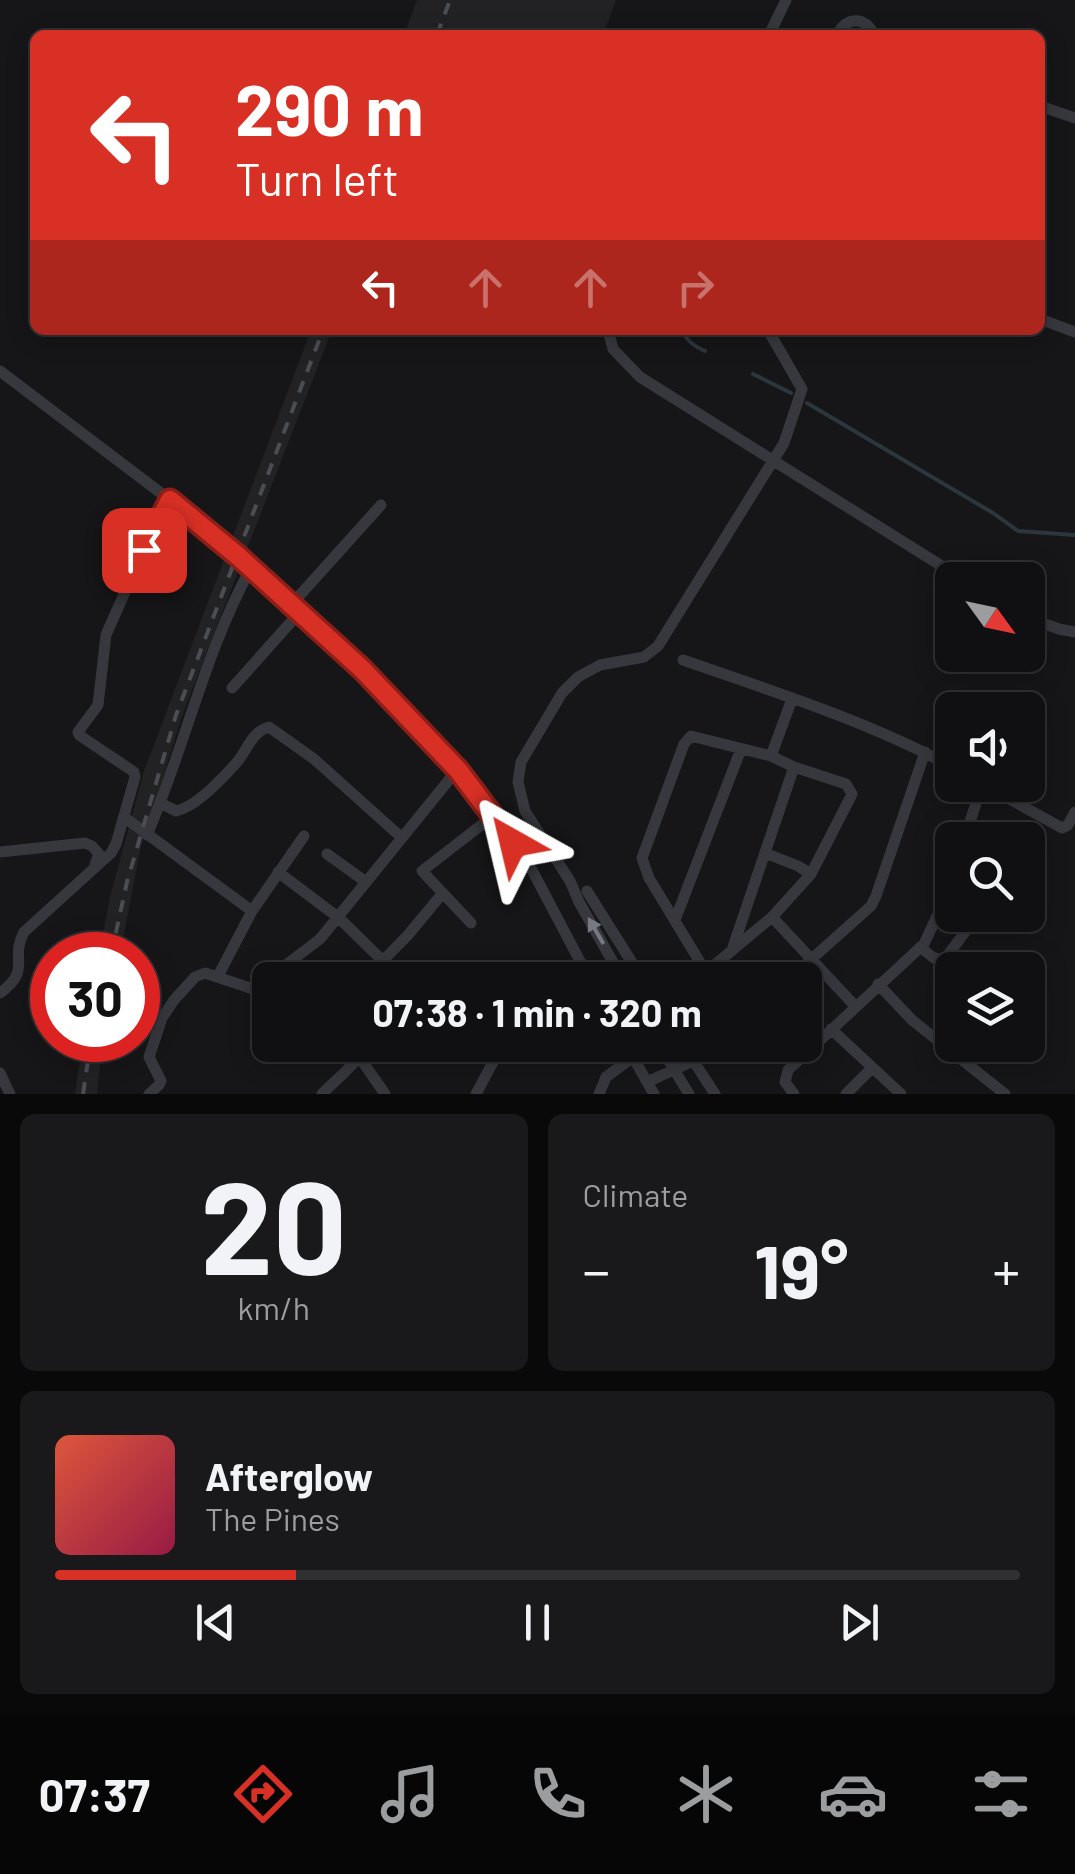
<!DOCTYPE html>
<meta charset="utf-8">
<style>
:root{--surface:#101012;--page:#19191b;--text:#f1f3f6;--muted:#9c9d9f;--line:#303032;--accent:#d93025}
body{margin:0;font-family:Barlow,sans-serif;background:var(--page);color:var(--text);height:100vh;display:flex;flex-direction:column;font-size:38px;white-space:nowrap}
*{box-sizing:border-box;margin:0}
p{font-size:32px;color:var(--muted)}
.icon{flex:none;width:55px;height:55px;fill:none;stroke:currentColor;stroke-width:2;stroke-linecap:round;stroke-linejoin:round}
.map{position:relative;height:1094px;overflow:hidden}
.details{display:flex;flex-direction:column;gap:20px;padding:20px;background:#09090a;flex:1}
.details>*{flex:none}
.banner{position:absolute;left:30px;top:30px;width:1015px;height:305px;border-radius:15px;box-shadow:0 5px 25px #0003,0 0 0 2px var(--line);background:#d93025;color:#fff;overflow:hidden}
.needle{width:65px;rotate:123deg}
.fabs{position:absolute;left:935px;top:562px;display:grid;gap:20px}
.fabs a{display:grid;place-items:center;width:110px;height:110px;border-radius:15px;background:var(--surface);box-shadow:0 5px 25px #0003,0 0 0 2px var(--line);font-size:50px}
.speed{position:absolute;left:30px;top:932px;display:flex;gap:20px;font-size:50px;font-weight:700;text-align:center}
.speed>*{display:grid;place-content:center;width:130px;height:130px;border-radius:50%;background:var(--surface);box-shadow:0 5px 25px #0003,0 0 0 2px var(--line);line-height:1}
.speed .limit{border:15px solid #d22;background:#fff;color:#111}
.pin{position:absolute;display:grid;place-items:center;width:85px;height:85px;color:#fff;margin:-42px;border-radius:20px;box-shadow:0 5px 15px #0006}
.me{position:absolute;width:110px;margin:-55px;rotate:323deg;stroke-linejoin:round;filter:drop-shadow(0 0 8px #0008)}
.turn{display:flex;align-items:center;gap:35px;height:210px;padding:0 40px;font-size:45px}
.turn .icon{width:130px;height:130px;stroke-width:2.5}
.turn b{display:block;font-size:70px;line-height:85px}
.lanes{display:flex;align-items:center;height:95px;padding:0 40px;background:#0003;justify-content:center;gap:50px;direction:ltr}
.lanes .off{opacity:.35}
.big{font-size:75px;font-weight:700;line-height:1.1}
.details .tile{flex:1;display:flex;flex-direction:column;justify-content:center;gap:15px;min-width:0;padding:0 35px;border-radius:15px;background:var(--page)}
.details .dial{align-items:center;gap:0}
.dial b{font-size:130px;line-height:1}
.song{display:flex;align-items:center;gap:30px}
.cover{width:120px;height:120px;border-radius:15px;background:linear-gradient(135deg,hsl(10 70% 55%),hsl(340 70% 35%))}
.played{height:10px;border-radius:5px;background:linear-gradient(90deg,var(--accent) 25%,var(--line) 25%)}
.keys{display:flex;justify-content:space-around;direction:ltr}
.heat{display:flex;justify-content:space-between;align-items:center;font-size:55px;direction:ltr}
.details .tiles{flex:1;display:grid;gap:20px;grid-template-columns:1fr 1fr}
.tile:last-child{grid-column:span 2}
.trip{position:absolute;left:252px;top:962px;width:570px;height:100px;border-radius:15px;background:var(--surface);box-shadow:0 5px 25px #0003,0 0 0 2px var(--line);font-weight:700;line-height:100px;text-align:center}
.tabs{display:flex;height:160px;justify-content:space-around;align-items:center;background:#060607;color:var(--muted)}
.tabs .icon{width:70px;height:70px}
.tabs .selected{color:var(--accent)}
.tabs b{font-size:45px;color:var(--text)}
.map>svg:first-child{display:block}
.built{fill:#222225}
.lines{fill:none;stroke-linecap:round;stroke-linejoin:round}
.stream{stroke:#2c363d;stroke-width:4}
.minor{stroke:#37383d;stroke-width:11}
.rail{stroke:#4a4d52;stroke-width:4;stroke-dasharray:12 10;stroke-linecap:butt}
.oneway{fill:#757981}
.route-casing{stroke:#8d1f18;stroke-width:25}
.route{stroke:#d93025;stroke-width:18}
</style>
<div class="map">
<svg width="1075" height="1094" viewBox="0 0 1075 1094">
<rect width="100%" height="100%" fill="#161618"/>
<!-- built -->
<path class="built" d="M417,0H616L603,35H404Z
M311,330H332L182,716L140,850L120,955H99L110,897L144,771Z
M83,1040H103L97,1094H75Z"/>
<g class="lines">
<!-- stream -->
<path class="stream" d="M683,330C685,341 696,347 705,351
M753,374L791,393
M807,403L993,513L1018,531L1075,535"/>
<!-- minor -->
<path class="minor" d="M769,35L786,0
M837,35C846,17 865,15 874,35
M1040,106L1075,118
M1040,319L1075,332
M608,330L613,349L640,377L964,580
M0,371L170,500L238,556L362,669L457,770L493,816L532,870L590,980
M291,605L381,505
M1028,618L1059,629L1075,632
M683,660C772,691 870,722 952,767
M232,688L299,613
M691,736L771,756L794,767L846,784L852,794L811,874L772,917L711,968L701,964L649,878L642,858L684,744Z
M771,756L792,699
M984,785L1062,828L1068,825L1075,812
M160,803L176,811C196,807 224,777 238,761C248,748 252,732 269,727L314,759L401,837
M124,817L252,911L304,836
M147,835C185,747 205,651 251,568
M964,840L982,785
M0,852L85,843L92,846L99,854L95,865
M765,853L798,866L811,874
M327,854L366,882
M278,872L339,918L384,962
M587,891L643,980
M969,915L986,926
M772,917L855,1006
M675,920L741,749
M471,923L422,871L493,816
M733,947L794,767
M920,947L934,958L944,960L975,919
M218,976L252,911
M364,980L408,935L442,894
M623,980L579,902L570,881L525,811L518,782L521,762L562,693L578,677L600,665L644,657L658,646L784,443L802,389L768,330
M788,980L871,906L876,896L925,752
M878,984L912,1020L1005,1094
M0,993C33,969 9,959 24,932L111,853L116,844L135,777L134,772L79,735L78,732L98,705L106,635L132,576L170,500
M831,1029L901,1094
M351,1045L385,1094
M626,1045L654,1094
M659,1045L689,1094
M683,1045L715,1094
M0,1073L10,1094
M647,1082L693,1061L716,1045
M149,1094L159,1085L161,1081L149,1057L162,1018L174,1000L195,977L205,973L250,988L257,987L320,939L457,770
M322,1094C334,1081 349,1071 359,1056
M476,1094L502,1045
M599,1094L606,1077L633,1057
M794,1094L785,1082L788,1070L924,944L945,899L952,876
M846,1094L871,1069"/>
<!-- rail -->
<path class="rail" d="M437,35L450,0
M111,955L127,882L176,715L323,330
M83,1094L91,1040"/>
</g>
<!-- one-way arrows -->
<defs><path id="oneway-solid" d="M-6-.8H1V-3.2L6.5 0L1 3.2V.8H-6Z" transform="scale(2.5)"/></defs>
<use class="oneway" href="#oneway-solid" transform="translate(596 931) rotate(-120)"/>
<g class="lines">
<!-- route casing -->
<g class="route-casing">
<path id="route" d="M144,550L170,500L238,556L362,669L458,770L513,843"/>
</g>
<!-- route -->
<use href="#route" class="route"/>
</g>
</svg>
<div class="fabs">
<a><svg class="needle" viewBox="-14 -14 28 28"><path d="M0-13l5 13h-10z" fill="#e53935"/><path d="M0 13l5-13h-10z" fill="#9c9d9f"/></svg></a>
<a><svg class="icon" aria-label="sound" viewBox="0 0 24 24"><path d="M4 9h4l5-4v14l-5-4H4zM17 9q2 3 0 6"/></svg></a>
<a><svg class="icon" aria-label="search" viewBox="0 0 24 24"><circle cx="10" cy="10" r="6"/><path d="M15 15l6 6"/></svg></a>
<a><svg class="icon" aria-label="layers" viewBox="0 0 24 24"><path d="M12 4l9 5-9 5-9-5zM3 14l9 5 9-5"/></svg></a>
</div>
<div class="speed"><div class="limit">30</div></div>
<div class="pin" style="left:144px;top:550px;background:#d93025"><svg class="icon" aria-label="arrive" viewBox="0 0 24 24"><path d="M6 21V4h12l-3 4 3 4H6"/></svg></div>
<svg class="me" style="left:513px;top:843px" viewBox="-20 -20 40 40"><path d="M0-17L14 15 0 8-14 15z" fill="#d93025" stroke="#fff" stroke-width="4"/></svg>
<div class="trip">07:38 · 1 min · 320 m</div>
<div class="banner">
<div class="turn"><svg class="icon" aria-label="left" viewBox="0 0 24 24"><path d="M17 20v-9H6M10 6l-5 5 5 5"/></svg><div><b>290 m</b>Turn left</div></div>
<div class="lanes"><svg class="icon" aria-label="left" viewBox="0 0 24 24"><path d="M17 20v-9H6M10 6l-5 5 5 5"/></svg><svg class="icon off" aria-label="ahead" viewBox="0 0 24 24"><path d="M12 20V5M6 11l6-6 6 6"/></svg><svg class="icon off" aria-label="ahead" viewBox="0 0 24 24"><path d="M12 20V5M6 11l6-6 6 6"/></svg><svg class="icon off" aria-label="right" viewBox="0 0 24 24"><path d="M7 20v-9h11M14 6l5 5-5 5"/></svg></div>
</div>
</div>
<section class="details">
<div class="tiles">
<div class="tile dial"><b>20</b><p>km/h</p></div>
<div class="tile"><p>Climate</p>
<div class="heat"><a>−</a><b class="big">19°</b><a>+</a></div>
</div>
<div class="tile">
<div class="song"><i class="cover"></i><div><b>Afterglow</b><p>The Pines</p></div></div>
<div class="played"></div>
<div class="keys"><svg class="icon" aria-label="previous" viewBox="0 0 24 24"><path d="M18 5L8 12l10 7zM5 5v14"/></svg><svg class="icon" aria-label="pause" viewBox="0 0 24 24"><path d="M8 5v14M16 5v14"/></svg><svg class="icon" aria-label="next" viewBox="0 0 24 24"><path d="M6 5l10 7-10 7zM19 5v14"/></svg></div>
</div>
</div>
</section>
<nav class="tabs">
<b>07:37</b>
<svg class="icon selected" aria-label="directions" viewBox="0 0 24 24"><path d="M12 3l9 9-9 9-9-9zM9 14v-3h6M13 9l2 2-2 2"/></svg>
<svg class="icon" aria-label="music" viewBox="0 0 24 24"><path d="M9 18V5l10-2v13"/><circle cx="6" cy="18" r="3"/><circle cx="16" cy="16" r="3"/></svg>
<svg class="icon" aria-label="phone" viewBox="0 0 24 24"><path d="M5 4h4l2 5-3 2q2 4 5 5l2-3 5 2v4C11 20 4 13 5 4z"/></svg>
<svg class="icon" aria-label="climate" viewBox="0 0 24 24"><path d="M12 3v18M4 7l16 10M4 17L20 7"/></svg>
<svg class="icon" aria-label="car" viewBox="0 0 24 24"><path d="M5 17H2v-5l4-1 3-4h7l3 4 3 1v5h-3M9 17h6M6 11h13"/><circle cx="7" cy="17" r="2"/><circle cx="17" cy="17" r="2"/></svg>
<svg class="icon" aria-label="filters" viewBox="0 0 24 24"><path d="M4 7h16M4 17h16"/><circle cx="9" cy="7" r="2"/><circle cx="15" cy="17" r="2"/></svg>
</nav>
